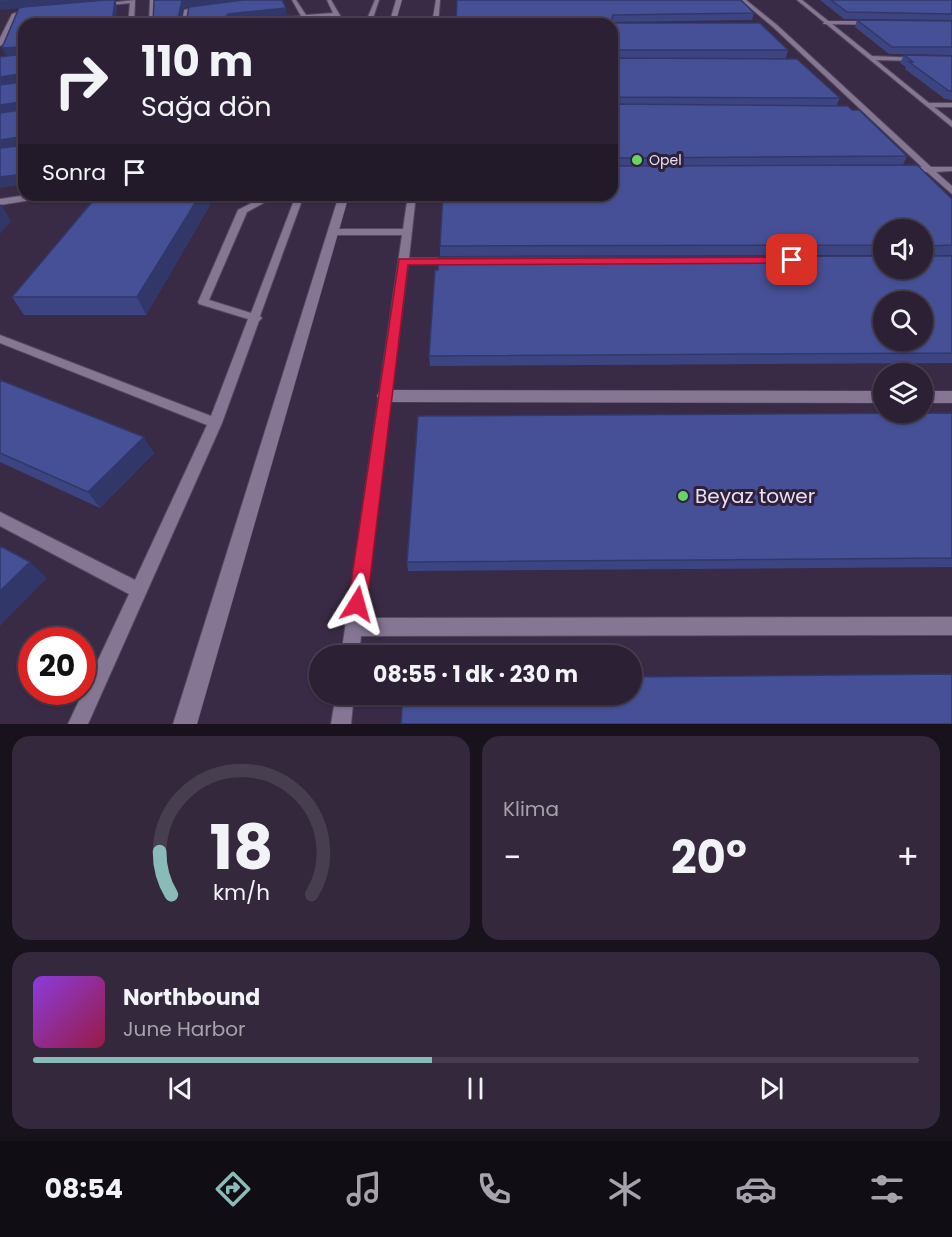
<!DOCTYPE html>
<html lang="tr">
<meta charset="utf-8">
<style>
:root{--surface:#2b2034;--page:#33283c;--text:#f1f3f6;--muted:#a6a3ac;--line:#473e4f;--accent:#8bbbb9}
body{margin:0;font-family:Poppins,sans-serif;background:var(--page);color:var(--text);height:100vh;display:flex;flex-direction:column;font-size:22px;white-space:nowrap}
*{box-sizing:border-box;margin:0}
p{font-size:20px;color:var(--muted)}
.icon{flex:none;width:33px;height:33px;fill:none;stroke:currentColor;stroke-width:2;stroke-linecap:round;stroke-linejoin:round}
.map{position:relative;height:724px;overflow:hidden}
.drawer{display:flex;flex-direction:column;gap:12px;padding:12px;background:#18121d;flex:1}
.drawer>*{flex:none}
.guide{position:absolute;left:18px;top:18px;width:600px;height:183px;border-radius:18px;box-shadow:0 2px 4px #0004,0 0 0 2px var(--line);background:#2b2034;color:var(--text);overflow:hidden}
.tools{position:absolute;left:873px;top:219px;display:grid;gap:12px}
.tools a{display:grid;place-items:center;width:60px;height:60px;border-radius:50%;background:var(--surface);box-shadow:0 2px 4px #0004,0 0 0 2px var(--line);font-size:30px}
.speed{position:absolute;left:18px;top:627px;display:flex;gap:12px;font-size:30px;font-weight:700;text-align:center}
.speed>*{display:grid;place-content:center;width:78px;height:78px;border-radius:50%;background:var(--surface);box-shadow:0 2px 4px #0004,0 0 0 2px var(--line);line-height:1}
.speed .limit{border:9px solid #d22;background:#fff;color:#111}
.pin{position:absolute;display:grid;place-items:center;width:51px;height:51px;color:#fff;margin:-26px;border-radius:12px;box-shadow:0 3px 9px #0006}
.me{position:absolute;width:66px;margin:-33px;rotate:8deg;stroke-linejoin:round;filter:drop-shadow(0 0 4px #0008)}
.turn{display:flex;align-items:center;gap:21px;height:126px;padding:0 24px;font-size:27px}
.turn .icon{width:78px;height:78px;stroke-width:2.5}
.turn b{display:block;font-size:42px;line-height:51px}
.then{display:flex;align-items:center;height:57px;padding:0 24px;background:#0003;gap:12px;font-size:22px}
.big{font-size:45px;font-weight:700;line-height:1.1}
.drawer .card{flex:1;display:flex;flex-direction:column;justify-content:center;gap:9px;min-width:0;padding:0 21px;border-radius:18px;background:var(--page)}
.drawer .dial{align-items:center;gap:0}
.dial svg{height:156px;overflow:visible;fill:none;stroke:var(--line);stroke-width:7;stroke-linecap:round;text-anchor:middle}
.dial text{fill:var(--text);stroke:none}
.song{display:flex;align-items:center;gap:18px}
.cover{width:72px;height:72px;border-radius:9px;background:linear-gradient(135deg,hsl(270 70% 55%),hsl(340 70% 35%))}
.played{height:6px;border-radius:3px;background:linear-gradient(90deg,var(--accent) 45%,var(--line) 45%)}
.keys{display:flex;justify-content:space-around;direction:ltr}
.heat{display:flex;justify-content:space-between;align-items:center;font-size:33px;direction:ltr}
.drawer .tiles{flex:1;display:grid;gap:12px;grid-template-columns:1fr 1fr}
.card:last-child{grid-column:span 2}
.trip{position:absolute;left:309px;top:645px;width:333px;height:60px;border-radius:30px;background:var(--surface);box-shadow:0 2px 4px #0004,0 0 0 2px var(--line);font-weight:700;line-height:60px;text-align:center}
.tab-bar{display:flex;height:96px;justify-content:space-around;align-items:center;background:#110d15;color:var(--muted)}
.tab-bar .icon{width:42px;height:42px}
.tab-bar .selected{color:var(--accent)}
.tab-bar b{font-size:27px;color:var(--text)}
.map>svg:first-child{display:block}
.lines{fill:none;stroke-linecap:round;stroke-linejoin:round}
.lane-casing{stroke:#54485e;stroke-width:2}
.street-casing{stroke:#54485e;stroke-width:1}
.lane{fill:#857694;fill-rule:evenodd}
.street{fill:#857694;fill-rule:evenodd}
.wall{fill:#3c4581}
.shaded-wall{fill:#313869}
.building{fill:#465096;stroke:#313869;stroke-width:1.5;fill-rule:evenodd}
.route{fill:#e11d48;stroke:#92132f;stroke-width:1.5}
.poi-dot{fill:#69d464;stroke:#2f213b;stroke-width:2}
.labels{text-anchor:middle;stroke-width:6;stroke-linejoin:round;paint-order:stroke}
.far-poi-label{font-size:14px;fill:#e8e0f1;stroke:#2f213b;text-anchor:start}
.near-poi-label{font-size:20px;fill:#e8e0f1;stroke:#2f213b;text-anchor:start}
</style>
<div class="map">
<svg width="952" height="724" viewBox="0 0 952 724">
<rect width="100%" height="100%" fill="#392b45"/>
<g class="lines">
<!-- lane casing -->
<g class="lane-casing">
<path id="lane" d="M135,0L134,24H128L130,3L101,6L98,4Z
M150,0H154L155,24H149Z
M292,0H296L306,15L333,13L327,0H331L345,24H339L335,16L308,18L311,22L308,24L303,19L274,21L276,18L301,16Z
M375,0H379L371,24H365Z
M436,0H440L438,24H432Z
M741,0H746L777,25L931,167H952V171L936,172L952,186V194L927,172H904V168L922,167L773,27Z
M797,0H802L872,56L920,58L918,61L876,60L929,103H952V107H934L952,121V127Z
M204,5L206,8L189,12L188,24H182L184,10Z
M28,9L33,10L16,16L3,44L0,46V38L12,14Z
M27,195H48L44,198L0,205V199Z
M267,195H278L247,212L209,300L251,313L296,195H304L260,316L262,318L259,321L222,423L88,724H68L129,594L0,526V512L135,580L207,425L0,343V335L211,416L248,319L199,304L198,302L238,210Z
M408,195H416L409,258H453L458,261L453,264H408L364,618L952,617V635L361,636L359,656H341L402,235H334L329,232L334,229H403Z
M336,694H354L351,724H331Z"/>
</g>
<!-- street casing -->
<g class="street-casing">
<path id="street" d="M396,0H402L395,24H389Z
M825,21H874L877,23L874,25L823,24Z
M339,195H349L197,724H173Z
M385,390L884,391V403L385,402L379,400L377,396L379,392Z
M922,391H952V403H922Z"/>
</g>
<!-- lane -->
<use href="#lane" class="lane"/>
<!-- street -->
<use href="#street" class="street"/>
</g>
<!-- wall -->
<path class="wall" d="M457,0L754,13L752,20L612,22V23L788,50L786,58H612Z
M820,0H952V20L844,19Z
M857,20L952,21V55L889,54L855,27Z
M904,55L952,56V100L945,99L905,69L906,67L900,63Z
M612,58L840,98L836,106L907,156L903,165L794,166L952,199V255H927L952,256V363L430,366L429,356L922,268L884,230V255L440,256V246Z
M210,205L146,315H24L12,297Z
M0,380L154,453L100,508L0,462Z
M952,413V567L408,571L407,562Z"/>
<!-- shaded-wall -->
<path class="shaded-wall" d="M23,0H104L0,10V2Z
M115,0L117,6L116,24H112Z
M188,0H257L184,8L181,24L178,18L182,1Z
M286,8L287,15L230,22L226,17L228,14Z
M20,47L24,55L6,56L2,48Z
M19,74L24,83L0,86V77Z
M21,102L24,111L0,115V105Z
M19,137L24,147L0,150V140Z
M24,174V184L0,188V177Z
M200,195H207L210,205L146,315L137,297Z
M1,204L11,221L0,234V205Z
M144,437L154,453L100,508L88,492Z
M30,562L47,578L0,626V591Z"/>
<!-- building -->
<path class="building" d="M0,0H23L0,2Z
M106,0H115L112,24H24V174L0,177V148L19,146L21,144L19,137L0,140V113L20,110L21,102L0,105V85L21,82L22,77L19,74L0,77V57L22,54V49L20,47L2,48L19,8L23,7Z
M154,0H188L182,1L178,18H187L189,7L243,0H282L286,8L228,14L226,17L228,19L290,15L295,24H153Z
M457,0H741L754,13L613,15L611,23H760L788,50H613L612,56V24H456Z
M831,0H952V14L847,12Z
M857,20L952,21V47H892Z
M904,55L952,56V91H949L909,62H913Z
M612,58L797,59L840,98L613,97L612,103Z
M612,104L848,106L852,110H859L907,156L613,158L612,165Z
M917,165L952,199V245L926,246V253L928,256H952V353L429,356L435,270H438L439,257L884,256V268H922V230H884V245L440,246L443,195H612V166ZM884,302H922V340H884Z
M98,195H200L137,297H12Z
M0,380L144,437L88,492L0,453Z
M952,413V558L407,562L418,416Z
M0,546L30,562L0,591Z
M952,674V724H401L403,694H632V677Z"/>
<!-- route -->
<path class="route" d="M792,257L796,258V263L408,265L367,604L364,610L357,613L350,610L348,604L399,259Z"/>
<!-- markers -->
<g class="poi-dot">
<circle cx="637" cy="160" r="6"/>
<circle cx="683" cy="496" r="6"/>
</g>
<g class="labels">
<!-- far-poi labels -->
<g class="far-poi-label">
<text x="649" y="165">Opel</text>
</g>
<!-- near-poi labels -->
<g class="near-poi-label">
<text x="695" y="503">Beyaz tower</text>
</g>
</g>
</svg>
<div class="tools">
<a><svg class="icon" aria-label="sound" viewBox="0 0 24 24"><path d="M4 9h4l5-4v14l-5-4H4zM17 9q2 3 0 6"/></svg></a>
<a><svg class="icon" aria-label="search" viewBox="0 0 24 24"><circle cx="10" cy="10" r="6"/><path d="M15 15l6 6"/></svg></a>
<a><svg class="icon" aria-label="layers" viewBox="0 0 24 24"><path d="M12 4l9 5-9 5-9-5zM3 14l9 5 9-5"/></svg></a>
</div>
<div class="speed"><div class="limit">20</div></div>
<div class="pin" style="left:792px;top:260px;background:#d93025"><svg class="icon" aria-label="arrive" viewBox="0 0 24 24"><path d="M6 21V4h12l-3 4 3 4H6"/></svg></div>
<svg class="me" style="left:357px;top:604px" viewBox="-20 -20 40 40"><path d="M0-17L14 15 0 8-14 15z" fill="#e11d48" stroke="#fff" stroke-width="4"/></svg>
<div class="trip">08:55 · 1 dk · 230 m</div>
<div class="guide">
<div class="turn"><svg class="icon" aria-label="right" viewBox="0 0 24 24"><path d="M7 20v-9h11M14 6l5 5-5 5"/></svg><div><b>110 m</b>Sağa dön</div></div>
<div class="then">Sonra<svg class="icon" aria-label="arrive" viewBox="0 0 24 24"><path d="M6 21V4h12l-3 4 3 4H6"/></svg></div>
</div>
</div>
<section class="drawer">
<div class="tiles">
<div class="card dial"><svg viewBox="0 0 100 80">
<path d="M14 69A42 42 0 1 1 86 69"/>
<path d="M14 69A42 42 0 0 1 8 47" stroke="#8bbbb9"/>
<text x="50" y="56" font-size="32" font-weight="700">18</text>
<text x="50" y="72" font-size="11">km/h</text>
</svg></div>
<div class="card"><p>Klima</p>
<div class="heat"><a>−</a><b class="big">20°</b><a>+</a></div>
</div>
<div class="card">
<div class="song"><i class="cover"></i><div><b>Northbound</b><p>June Harbor</p></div></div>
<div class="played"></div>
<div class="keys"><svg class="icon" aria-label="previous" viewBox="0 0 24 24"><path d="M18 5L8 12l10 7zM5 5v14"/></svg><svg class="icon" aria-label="pause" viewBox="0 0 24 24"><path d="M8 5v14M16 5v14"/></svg><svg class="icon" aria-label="next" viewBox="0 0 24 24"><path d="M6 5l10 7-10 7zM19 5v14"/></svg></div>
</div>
</div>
</section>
<nav class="tab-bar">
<b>08:54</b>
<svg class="icon selected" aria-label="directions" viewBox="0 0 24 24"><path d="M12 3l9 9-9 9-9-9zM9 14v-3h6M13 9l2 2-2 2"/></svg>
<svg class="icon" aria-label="music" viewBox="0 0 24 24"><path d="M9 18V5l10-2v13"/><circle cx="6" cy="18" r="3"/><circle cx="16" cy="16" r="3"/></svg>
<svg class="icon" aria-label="phone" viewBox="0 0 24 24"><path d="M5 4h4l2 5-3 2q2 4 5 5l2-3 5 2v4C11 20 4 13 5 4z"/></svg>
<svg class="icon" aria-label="climate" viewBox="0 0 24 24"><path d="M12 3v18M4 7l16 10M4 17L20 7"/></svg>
<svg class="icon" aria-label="car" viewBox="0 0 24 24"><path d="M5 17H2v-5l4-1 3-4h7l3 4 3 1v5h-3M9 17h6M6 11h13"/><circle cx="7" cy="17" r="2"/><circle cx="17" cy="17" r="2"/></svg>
<svg class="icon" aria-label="filters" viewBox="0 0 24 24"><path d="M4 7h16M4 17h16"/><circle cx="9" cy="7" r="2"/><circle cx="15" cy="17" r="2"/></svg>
</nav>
